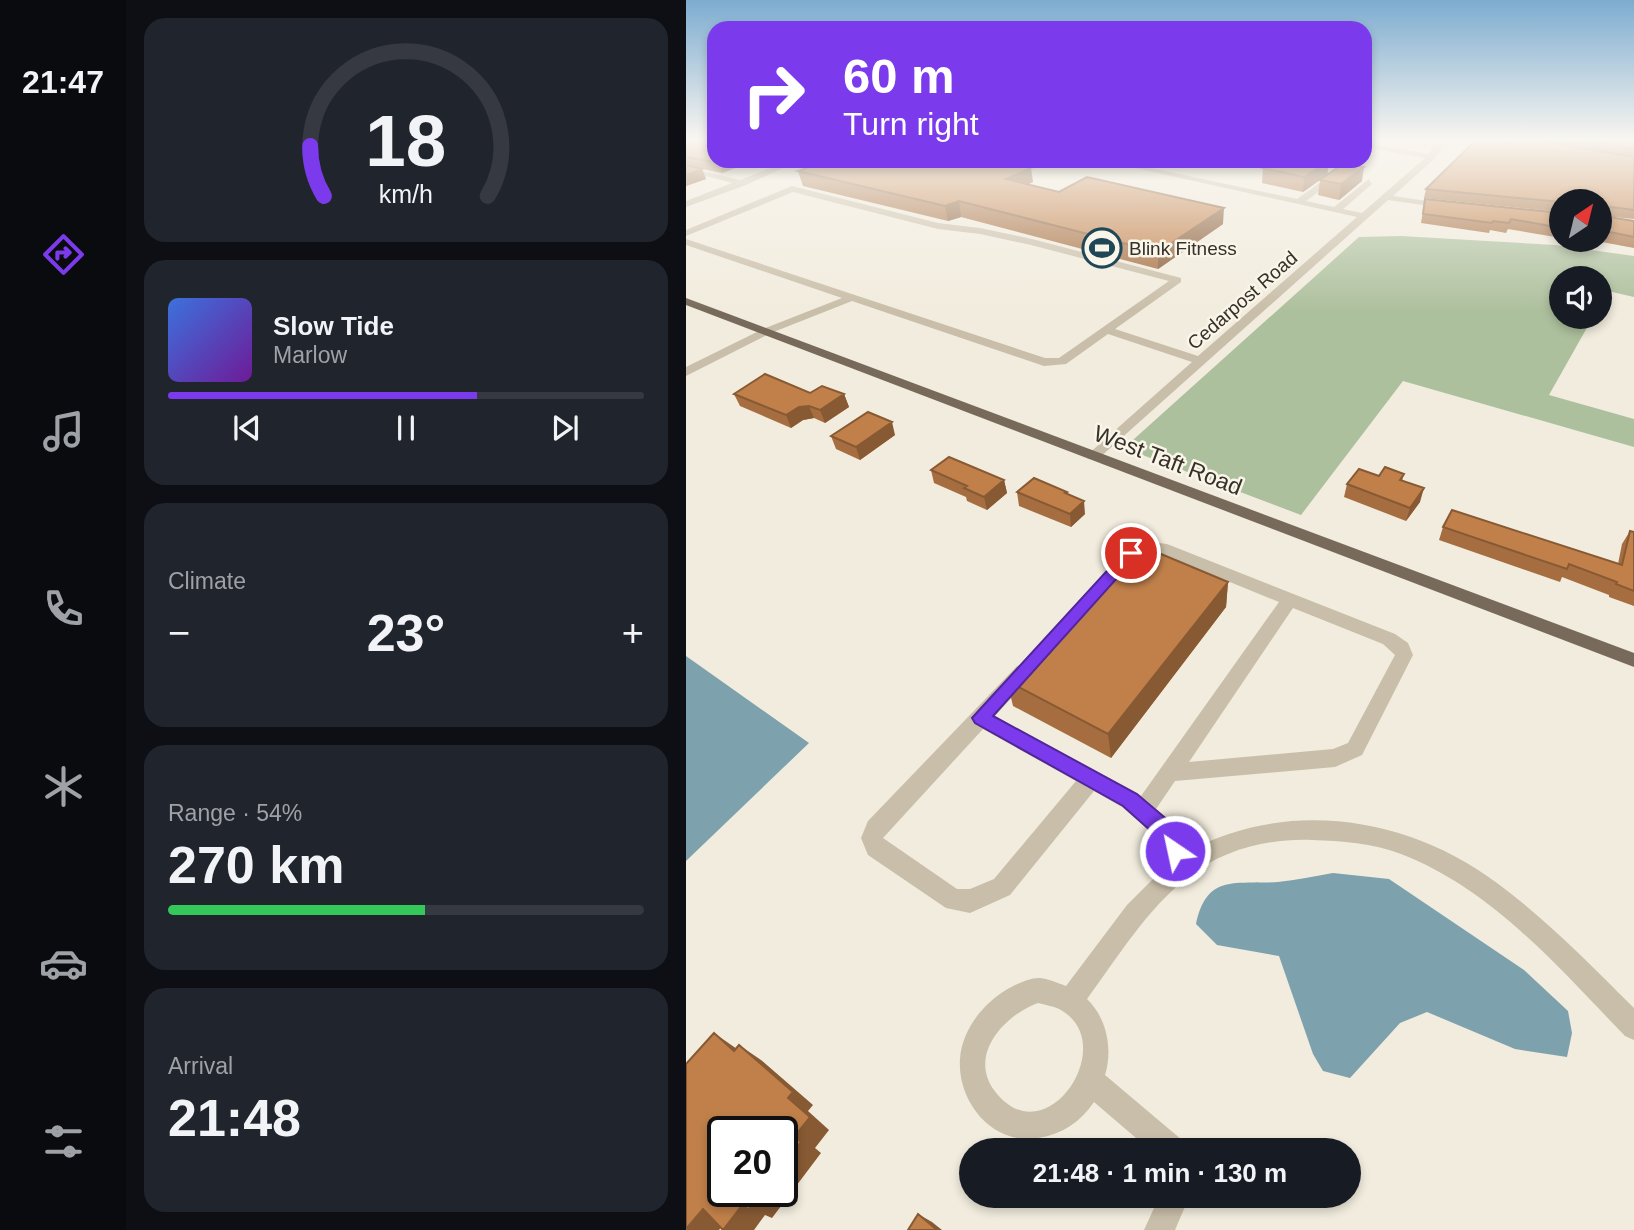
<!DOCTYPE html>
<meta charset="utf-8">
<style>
:root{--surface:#171b24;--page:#20242c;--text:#f1f3f6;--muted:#9ea1a6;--line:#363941;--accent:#7c3aed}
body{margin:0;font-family:Arial,sans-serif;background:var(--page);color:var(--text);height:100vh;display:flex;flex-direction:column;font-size:26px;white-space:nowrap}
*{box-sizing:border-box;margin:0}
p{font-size:23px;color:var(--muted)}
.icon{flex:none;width:38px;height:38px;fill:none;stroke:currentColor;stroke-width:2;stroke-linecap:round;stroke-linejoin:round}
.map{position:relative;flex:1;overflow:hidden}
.drawer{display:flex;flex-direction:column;gap:18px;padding:18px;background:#0d0f14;width:560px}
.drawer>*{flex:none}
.guide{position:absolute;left:21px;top:21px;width:665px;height:147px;border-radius:21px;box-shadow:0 4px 10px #0003;background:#7c3aed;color:#fff;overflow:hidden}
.needle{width:46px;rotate:35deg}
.buttons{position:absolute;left:863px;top:189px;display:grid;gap:14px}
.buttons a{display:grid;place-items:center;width:63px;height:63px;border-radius:50%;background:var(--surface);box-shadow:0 4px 10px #0003;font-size:35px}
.speed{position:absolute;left:21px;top:1116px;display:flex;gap:14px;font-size:35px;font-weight:700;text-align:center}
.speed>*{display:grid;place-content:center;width:91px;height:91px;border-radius:50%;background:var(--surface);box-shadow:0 4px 10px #0003;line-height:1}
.speed .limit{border:4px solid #111;border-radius:10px;background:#fff;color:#111}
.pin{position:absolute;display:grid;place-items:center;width:60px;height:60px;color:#fff;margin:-30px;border:4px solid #fff;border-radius:50%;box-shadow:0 2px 7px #0007}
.me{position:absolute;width:77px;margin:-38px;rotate:326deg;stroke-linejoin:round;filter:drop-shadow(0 0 5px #0008)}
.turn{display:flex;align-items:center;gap:24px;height:147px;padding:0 21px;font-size:32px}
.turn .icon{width:91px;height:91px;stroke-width:2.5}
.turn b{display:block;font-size:49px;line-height:60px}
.big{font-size:52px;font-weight:700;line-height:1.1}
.drawer .card{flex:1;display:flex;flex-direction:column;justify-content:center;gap:10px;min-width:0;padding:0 24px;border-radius:21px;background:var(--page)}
.drawer .dial{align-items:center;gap:0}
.dial svg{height:182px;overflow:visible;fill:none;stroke:var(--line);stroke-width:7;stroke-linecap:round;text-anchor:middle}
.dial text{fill:var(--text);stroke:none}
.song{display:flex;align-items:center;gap:21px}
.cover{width:84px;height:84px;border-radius:10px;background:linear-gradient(135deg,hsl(220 70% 55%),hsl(280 70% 35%))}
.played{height:7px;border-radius:4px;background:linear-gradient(90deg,var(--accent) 65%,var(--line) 65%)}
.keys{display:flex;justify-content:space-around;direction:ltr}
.heat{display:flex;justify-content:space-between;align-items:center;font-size:38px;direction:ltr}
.charge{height:10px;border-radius:5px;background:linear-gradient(90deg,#34c759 54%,var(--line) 0)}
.trip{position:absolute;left:273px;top:1138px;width:402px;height:70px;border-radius:35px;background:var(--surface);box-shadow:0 4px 10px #0003;font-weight:700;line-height:70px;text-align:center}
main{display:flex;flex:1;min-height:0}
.tab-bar{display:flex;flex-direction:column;width:126px;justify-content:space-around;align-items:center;background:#090b0e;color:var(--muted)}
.tab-bar .icon{width:49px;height:49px}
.tab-bar .on{color:var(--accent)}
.tab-bar b{font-size:32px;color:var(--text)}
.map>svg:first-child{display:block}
.green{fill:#adc09d}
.water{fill:#7da1ad}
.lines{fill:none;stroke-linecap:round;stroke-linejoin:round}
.minor{fill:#c9bea9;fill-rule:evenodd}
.major{fill:#786a5a;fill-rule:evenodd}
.wall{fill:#a66e40}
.shaded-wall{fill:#875a34}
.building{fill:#c1804a;stroke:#875a34;stroke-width:2}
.route{fill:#7c3aed;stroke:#51269a;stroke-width:2}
.labels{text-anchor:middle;stroke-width:5;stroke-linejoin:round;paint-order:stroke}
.far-poi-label{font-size:19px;fill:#363029;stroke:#f9f5e9;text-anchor:start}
.far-street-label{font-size:19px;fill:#363029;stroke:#f9f5e9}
.street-label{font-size:23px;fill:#363029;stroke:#f9f5e9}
</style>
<main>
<nav class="tab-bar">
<b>21:47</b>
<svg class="icon on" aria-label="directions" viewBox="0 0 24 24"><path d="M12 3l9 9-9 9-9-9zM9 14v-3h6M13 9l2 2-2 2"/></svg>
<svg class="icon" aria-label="music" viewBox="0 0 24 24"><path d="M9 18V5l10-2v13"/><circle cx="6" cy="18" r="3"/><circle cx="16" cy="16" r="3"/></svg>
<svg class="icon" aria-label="phone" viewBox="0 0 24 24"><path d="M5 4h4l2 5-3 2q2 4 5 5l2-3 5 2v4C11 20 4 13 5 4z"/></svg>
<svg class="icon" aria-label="climate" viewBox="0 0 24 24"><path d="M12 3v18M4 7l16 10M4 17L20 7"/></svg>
<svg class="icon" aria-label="car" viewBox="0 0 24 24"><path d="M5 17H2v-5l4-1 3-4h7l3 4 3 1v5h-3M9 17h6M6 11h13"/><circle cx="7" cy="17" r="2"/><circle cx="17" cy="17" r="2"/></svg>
<svg class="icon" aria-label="filters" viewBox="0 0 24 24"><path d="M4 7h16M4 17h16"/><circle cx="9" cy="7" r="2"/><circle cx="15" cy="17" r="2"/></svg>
</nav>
<section class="drawer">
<div class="card dial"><svg viewBox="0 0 100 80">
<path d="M14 69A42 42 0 1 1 86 69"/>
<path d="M14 69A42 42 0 0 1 8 47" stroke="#7c3aed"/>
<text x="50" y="56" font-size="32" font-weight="700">18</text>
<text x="50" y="72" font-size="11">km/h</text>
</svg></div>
<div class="card">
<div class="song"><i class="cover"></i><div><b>Slow Tide</b><p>Marlow</p></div></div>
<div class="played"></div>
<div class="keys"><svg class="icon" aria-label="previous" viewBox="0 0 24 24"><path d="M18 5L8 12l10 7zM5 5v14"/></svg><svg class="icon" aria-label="pause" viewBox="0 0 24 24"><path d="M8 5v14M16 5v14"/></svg><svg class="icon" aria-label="next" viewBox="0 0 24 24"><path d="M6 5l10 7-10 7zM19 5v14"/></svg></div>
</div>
<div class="card"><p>Climate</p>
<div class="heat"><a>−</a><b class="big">23°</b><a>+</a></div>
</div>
<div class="card"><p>Range · 54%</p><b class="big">270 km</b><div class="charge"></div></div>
<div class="card"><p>Arrival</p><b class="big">21:48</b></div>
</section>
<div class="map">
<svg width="948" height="1230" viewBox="0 0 948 1230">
<rect width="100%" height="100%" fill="#f1ecdd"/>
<!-- green -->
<path class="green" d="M715,236L869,245L948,256V297L922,291L914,306V278H875V317H907L863,395L948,419V447L717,381L615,515L438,448L673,237Z"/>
<!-- water -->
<path class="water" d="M0,656L123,743L0,861Z
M647,873L703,879L838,970L882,1011L886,1033L881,1057L829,1049L741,1012L714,1023L664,1078L637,1071L627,1054L593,956L531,945L510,924C521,873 550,885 592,882C610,880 629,876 647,873Z"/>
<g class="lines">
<!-- minor -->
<path class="minor" d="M751,139H759L756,149L748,159L707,196L762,204L766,207L765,209L702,200L412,459H402L400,456L506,362L422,334L380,364L358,366L166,301L85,333L0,376V367L77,329L156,298L0,245V239L359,358H373L483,281L345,245L294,234L252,229L107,192L0,236V230L106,186L252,223L294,228L346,239L495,278V282L429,329L512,356L671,217L417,161H432L611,199L665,161H674L620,201L648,207L683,179L686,184L657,209L676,213L739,158L679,147V143L743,154Z
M809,139H823L852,147L848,149Z
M102,161H113L60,185L0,207V201L46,183L0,171V167L54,180Z
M464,542L481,544L709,634L722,643L727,655L676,755L649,767L489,781L470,809L491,827L501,852C601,798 721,816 811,883C861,920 904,964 948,1008V1040L939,1036C873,968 806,889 715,854C686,843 656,841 626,840C583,838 536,850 502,877C460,910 432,957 401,999C421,1018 427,1050 419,1075L496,1140L500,1150H464L408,1102C394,1122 377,1134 352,1138C307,1146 271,1102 274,1059C276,1030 296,1005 320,990C328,985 345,977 354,978C363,979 372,983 380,986L441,905L482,864L474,840L436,807L408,791L324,895L284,913L260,908L182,855L175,838L182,821L331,666L338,664L345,666L347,671L345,676L309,716L455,796L593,602L473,553L458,554L439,566L431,560L445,547ZM607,608L697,644L709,655L662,743L647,749L503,762ZM297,729L390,781L308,879L284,889H271L197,838ZM352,1003C359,1005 367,1006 373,1009C437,1042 359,1160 308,1090C282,1054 319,1015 352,1003Z
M474,1195H504L489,1230H458Z"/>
<!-- major -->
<path class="major" d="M0,298L948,653V667L0,305Z"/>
</g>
<!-- wall -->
<path class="wall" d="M0,139L68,161L36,173L2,166L16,169L20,179L0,186Z
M829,139H948V219L916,216L948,221V248L905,240H914V201H875V212L738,198L740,189L825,143Z
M139,161H337V166L347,182L342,184L373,192L537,224L472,269L275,217L262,221L117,186L112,171Z
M643,163L641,175L617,192L576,183L577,168Z
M634,180L676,181L653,200L632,195Z
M739,199L875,213V238L822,229L820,233L804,230L803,233L735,223Z
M124,393L158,394L163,407L139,423L128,418L117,420L105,428L54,406L48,394Z
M209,435L174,460L150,449L145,436Z
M245,470L318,480L321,493L301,510L281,501L280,497L248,483Z
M718,474L716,481L734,502L720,521L658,497L661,484L693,476Z
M331,492L399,514L385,527L333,506Z
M757,527L932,564L936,544L944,531L948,532V606L923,597V595L876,577L874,582L753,540Z
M542,582L540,607L425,758L327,706L321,681Z"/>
<!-- shaded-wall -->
<path class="shaded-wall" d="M39,161H68L36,173L32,163Z
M330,161H337V165L333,173L345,168L347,182L322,194L320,179Z
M631,161H645L643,163L641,175L617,192L618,177Z
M678,167L676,181L653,200L655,184Z
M16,169L20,179L0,186V175Z
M273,201L275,217L262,221L259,206Z
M538,208L537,224L472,269V252Z
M158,394L163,407L139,423L134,410Z
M123,406L128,418L117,420L105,428L100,415L113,407Z
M206,422L209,435L174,460L170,447Z
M318,480L321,493L301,510L298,497Z
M738,488L734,502L720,521L724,508Z
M398,501L399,514L385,527L384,514Z
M542,582L540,607L425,758L422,734Z
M28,1033L51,1049L48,1051Z
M53,1045L75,1060L127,1105L122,1111L143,1130L129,1148L135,1153L86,1218L79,1215L68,1230H37L57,1204L77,1192H96V1166L109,1136L102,1098Z
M17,1209L43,1217L33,1230H0Z
M232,1214L246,1222L256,1230H251Z"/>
<!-- building -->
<path class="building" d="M0,139H28V161H39L32,163L0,157Z
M791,139H800L825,143L829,139H842L948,157V210L918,206L915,209L916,216L948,221V237L914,230V201H875V202L740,189Z
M890,139H948V149Z
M139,161H330L329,164L345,168L320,179L373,192L401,177L538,208L472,252L273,201L259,206L112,171Z
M589,161H642L618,177L577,168Z
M658,163L678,167L655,184L634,180Z
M0,165L16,169L0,175Z
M739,199L875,213V228L825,219L823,223L807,221L806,223L737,214Z
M79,374L124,393L136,386L158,394L134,410L123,406L113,407L100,415L48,394Z
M182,412L206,422L170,447L145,436Z
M263,457L318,480L298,497L278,488L281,486L245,470Z
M699,467L718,474L714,480L738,488L724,508L661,484L673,469L693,476Z
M348,478L381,492L379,493L398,501L384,514L331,492Z
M766,510L936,565L944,531L948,532V591L930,584L931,582L883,564L881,569L757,527Z
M451,544L542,582L422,734L321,681Z
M28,1033L48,1051L53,1045L107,1092L102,1098L124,1117L109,1136L115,1142L96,1166V1132H37V1192H77L62,1210L57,1204L37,1230L17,1209L0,1229V1064Z
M232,1214L251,1230H222Z"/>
<!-- sky -->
<linearGradient id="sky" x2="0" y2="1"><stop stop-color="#7dacd0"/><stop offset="0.45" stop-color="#f9f6f0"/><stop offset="1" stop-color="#f9f6f0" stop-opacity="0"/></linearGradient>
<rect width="948" height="311" fill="url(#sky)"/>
<!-- route -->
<path class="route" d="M445,548L450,550L452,553L450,557L307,716L451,794L490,827L499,851L496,858L489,861L482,858L475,840L437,806L289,723L286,718L440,550Z"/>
<!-- icons -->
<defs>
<g id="stadium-ring" transform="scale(2.0125)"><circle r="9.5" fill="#f9f5e9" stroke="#1f4756" stroke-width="1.5"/><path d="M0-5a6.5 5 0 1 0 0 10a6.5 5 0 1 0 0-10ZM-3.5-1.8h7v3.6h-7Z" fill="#1f4756"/></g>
</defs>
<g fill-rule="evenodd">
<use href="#stadium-ring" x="416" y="248"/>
</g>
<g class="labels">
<!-- far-poi labels -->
<g class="far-poi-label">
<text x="443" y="255">Blink Fitness</text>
</g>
<!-- far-street labels -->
<g class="far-street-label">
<text transform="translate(556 300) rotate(-41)" y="7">Cedarpost Road</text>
</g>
<!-- street labels -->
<g class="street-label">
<text transform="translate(482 460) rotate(21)" y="8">West Taft Road</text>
</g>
</g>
</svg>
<div class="buttons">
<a><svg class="needle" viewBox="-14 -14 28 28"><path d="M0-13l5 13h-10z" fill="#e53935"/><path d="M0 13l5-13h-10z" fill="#9ea1a6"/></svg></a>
<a><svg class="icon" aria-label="sound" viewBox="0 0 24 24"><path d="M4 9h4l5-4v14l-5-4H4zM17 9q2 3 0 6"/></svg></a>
</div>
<div class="speed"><div class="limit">20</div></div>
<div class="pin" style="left:445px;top:553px;background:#d93025"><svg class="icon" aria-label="arrive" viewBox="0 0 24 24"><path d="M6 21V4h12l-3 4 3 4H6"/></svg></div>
<svg class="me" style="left:489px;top:851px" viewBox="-20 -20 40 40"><circle r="17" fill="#7c3aed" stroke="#fff" stroke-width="3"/><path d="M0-11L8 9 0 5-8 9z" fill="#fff"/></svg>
<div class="trip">21:48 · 1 min · 130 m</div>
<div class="guide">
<div class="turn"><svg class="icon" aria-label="right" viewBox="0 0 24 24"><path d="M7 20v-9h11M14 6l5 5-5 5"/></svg><div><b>60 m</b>Turn right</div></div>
</div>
</div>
</main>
